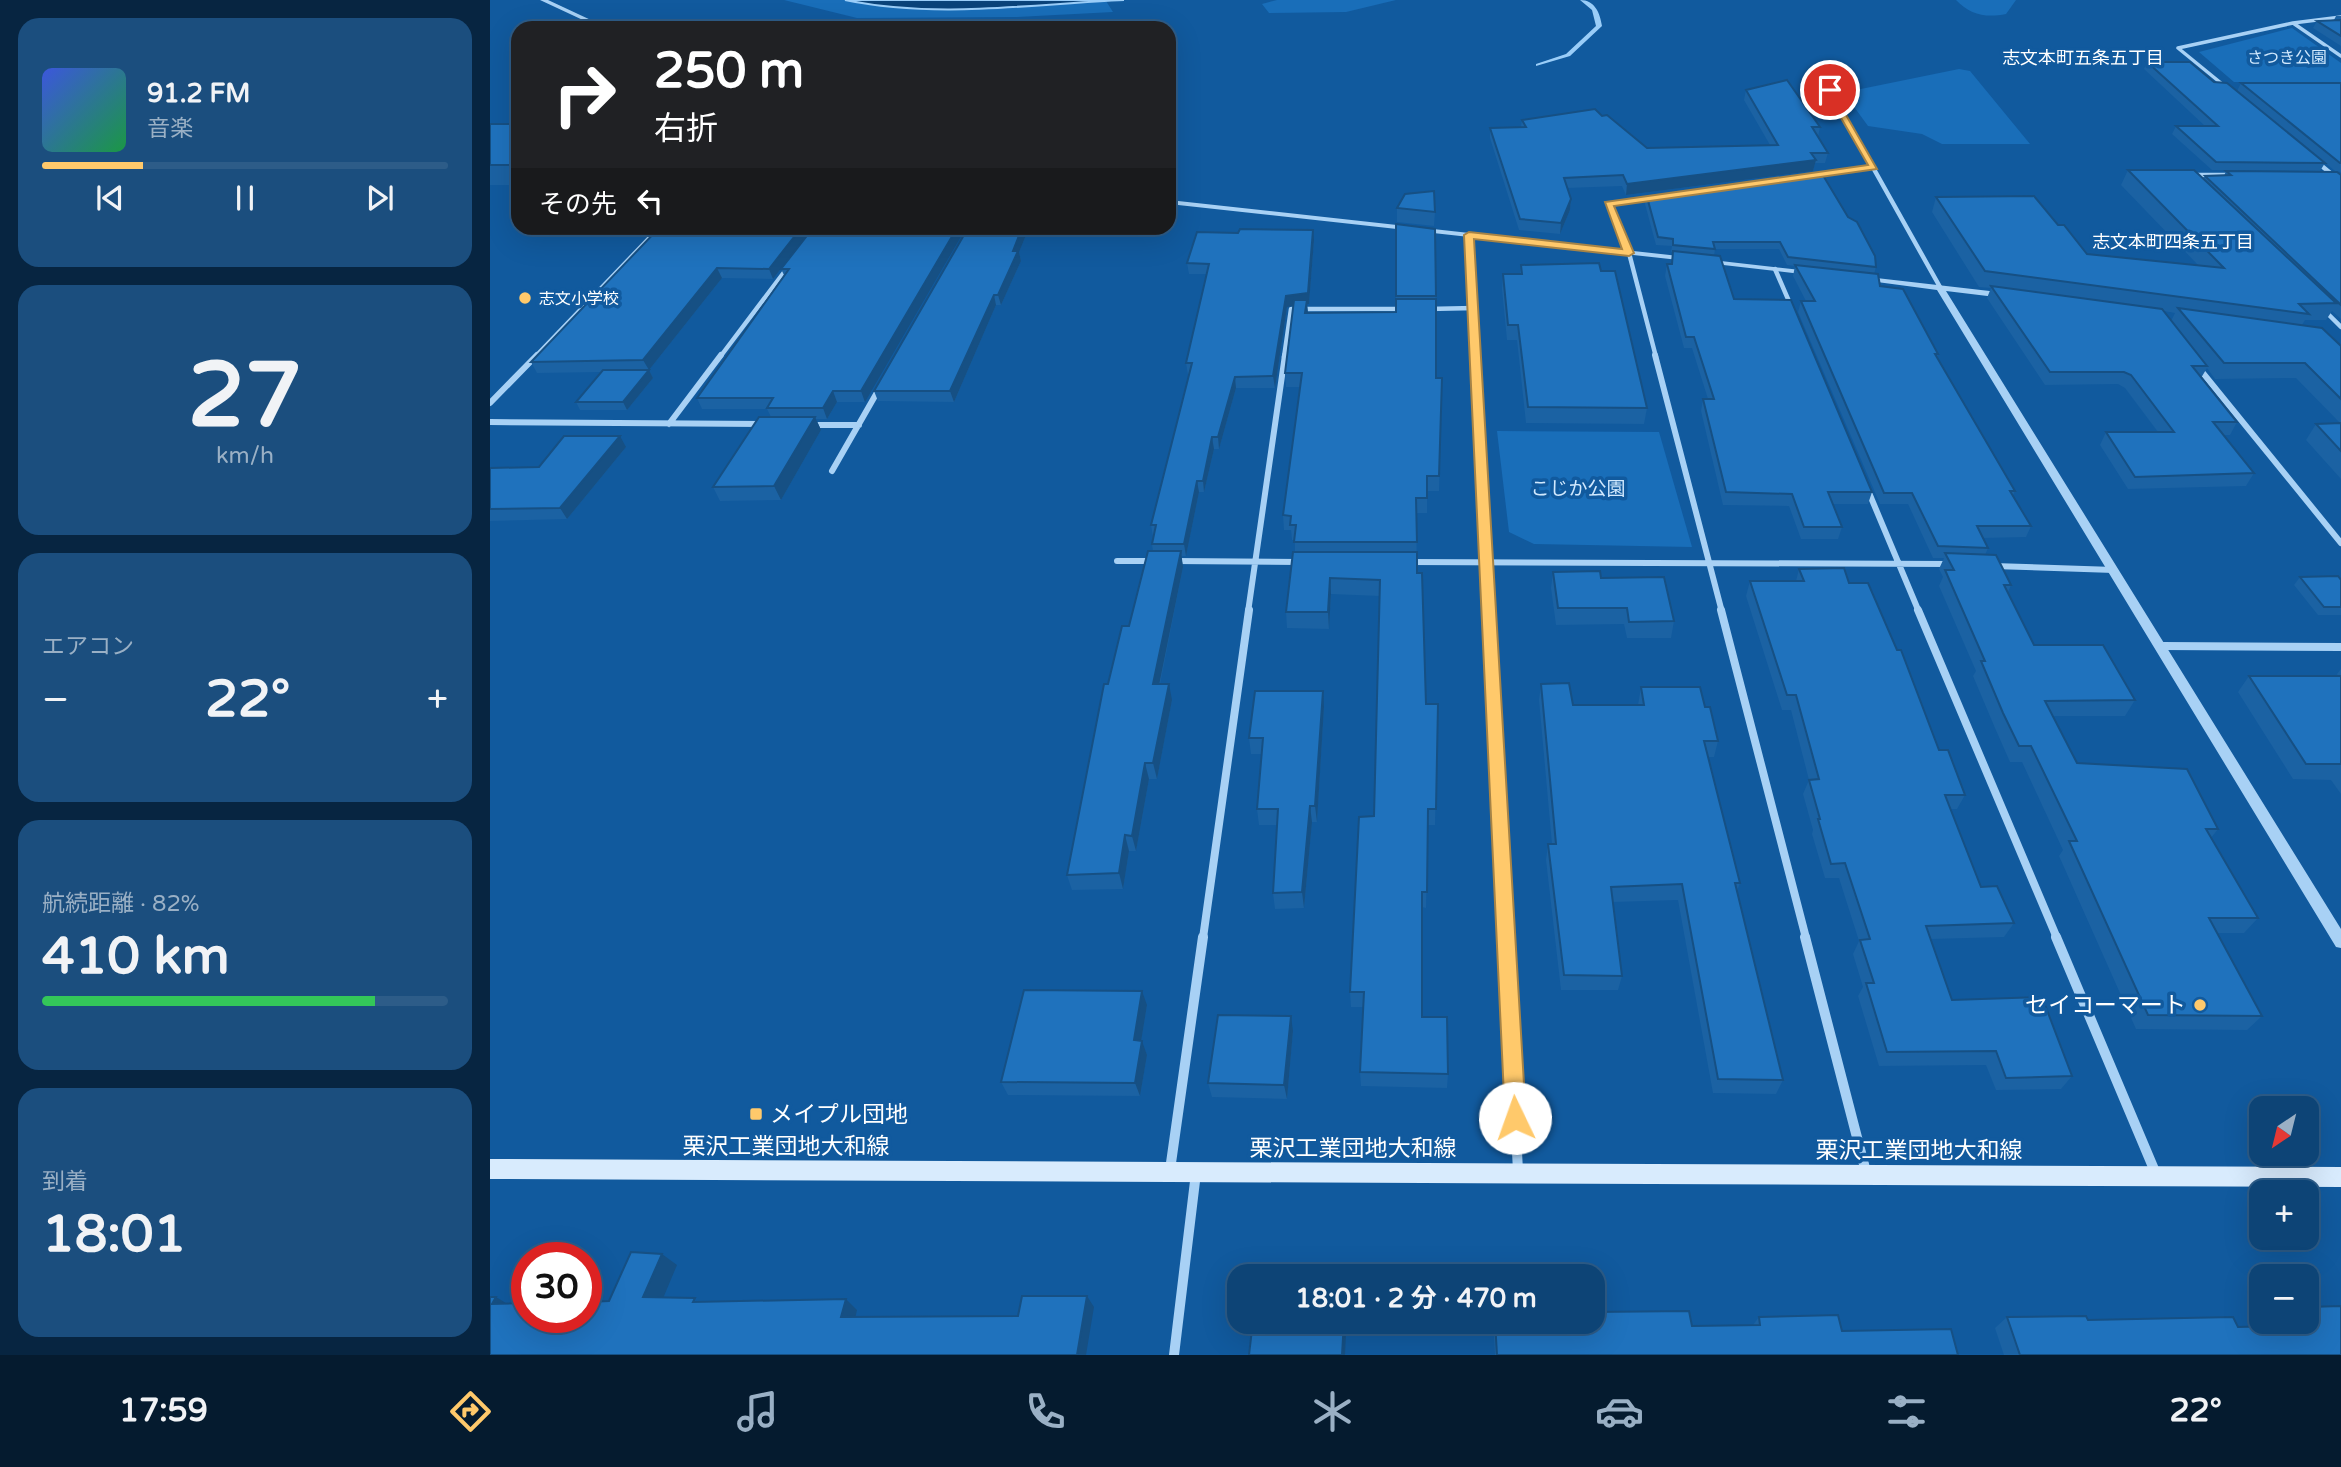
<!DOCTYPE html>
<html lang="ja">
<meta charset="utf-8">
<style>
:root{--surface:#0d4476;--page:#1b4e7e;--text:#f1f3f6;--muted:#9ab0c5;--line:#2d5c88;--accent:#ffc96b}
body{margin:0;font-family:"Varela Round","Noto Sans JP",sans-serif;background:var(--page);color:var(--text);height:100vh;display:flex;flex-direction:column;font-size:26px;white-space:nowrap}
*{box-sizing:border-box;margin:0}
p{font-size:23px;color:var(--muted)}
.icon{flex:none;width:38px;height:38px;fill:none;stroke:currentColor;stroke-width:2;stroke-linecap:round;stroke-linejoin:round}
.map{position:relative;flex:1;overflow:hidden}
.details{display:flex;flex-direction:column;gap:18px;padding:18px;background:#072541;width:490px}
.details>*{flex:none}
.guide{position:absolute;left:21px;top:21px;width:665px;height:214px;border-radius:21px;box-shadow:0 7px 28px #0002,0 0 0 2px var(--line);background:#202124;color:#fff;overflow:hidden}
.needle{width:46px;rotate:215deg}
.fabs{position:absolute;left:1759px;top:1096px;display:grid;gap:14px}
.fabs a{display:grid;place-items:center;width:70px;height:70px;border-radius:14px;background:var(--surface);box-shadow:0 7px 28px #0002,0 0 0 2px var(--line);font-size:35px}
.speed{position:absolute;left:21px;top:1242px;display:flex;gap:14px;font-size:35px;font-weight:700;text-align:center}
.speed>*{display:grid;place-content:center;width:91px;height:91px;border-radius:50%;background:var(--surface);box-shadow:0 7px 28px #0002,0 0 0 2px var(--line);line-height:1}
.speed .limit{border:10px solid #d22;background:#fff;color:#111}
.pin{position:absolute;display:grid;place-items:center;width:60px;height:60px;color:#fff;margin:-30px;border:4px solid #fff;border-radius:50%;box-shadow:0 2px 7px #0007}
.me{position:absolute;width:77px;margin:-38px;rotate:357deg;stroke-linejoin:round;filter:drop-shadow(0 0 5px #0008)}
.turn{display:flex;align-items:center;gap:24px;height:147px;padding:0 28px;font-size:32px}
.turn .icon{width:91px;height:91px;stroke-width:2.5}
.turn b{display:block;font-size:49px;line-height:60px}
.then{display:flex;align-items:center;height:66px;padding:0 28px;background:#0003;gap:14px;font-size:26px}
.big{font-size:52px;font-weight:700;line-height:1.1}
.details .widget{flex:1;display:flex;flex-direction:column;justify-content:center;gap:10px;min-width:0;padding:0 24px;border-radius:21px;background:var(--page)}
.details .dial{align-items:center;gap:0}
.dial b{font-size:91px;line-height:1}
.song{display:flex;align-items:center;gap:21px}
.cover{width:84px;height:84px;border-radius:10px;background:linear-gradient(135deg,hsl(230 70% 55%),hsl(140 70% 35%))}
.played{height:7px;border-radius:4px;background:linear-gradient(90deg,var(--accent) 25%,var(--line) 25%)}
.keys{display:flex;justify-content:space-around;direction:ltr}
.heat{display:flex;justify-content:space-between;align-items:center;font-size:38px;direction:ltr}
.charge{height:10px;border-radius:5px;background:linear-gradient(90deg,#34c759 82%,var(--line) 0)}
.trip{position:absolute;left:737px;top:1264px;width:378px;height:70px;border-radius:21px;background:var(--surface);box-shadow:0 7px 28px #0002,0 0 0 2px var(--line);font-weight:700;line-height:70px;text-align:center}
.menu{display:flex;height:112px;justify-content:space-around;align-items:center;background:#051b2f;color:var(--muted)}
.menu .icon{width:49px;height:49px}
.menu .active{color:var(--accent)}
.menu b{font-size:32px;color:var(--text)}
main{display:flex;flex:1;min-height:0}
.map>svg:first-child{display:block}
.green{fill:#196eb9}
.water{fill:#0a437a;stroke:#9acdf8;stroke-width:2}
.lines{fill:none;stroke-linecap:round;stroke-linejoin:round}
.stream{fill:#9acdf8;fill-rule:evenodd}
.minor-far4{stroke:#a8d1f5;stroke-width:3.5}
.minor-far3{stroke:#a8d1f5;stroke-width:4.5}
.minor-far2{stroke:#a8d1f5;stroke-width:6}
.minor-far1{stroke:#a8d1f5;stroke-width:8}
.minor{stroke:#a8d1f5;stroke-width:10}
.tertiary{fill:#a8d1f5;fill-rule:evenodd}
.secondary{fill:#d8ebfd;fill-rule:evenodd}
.wall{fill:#1b62a3;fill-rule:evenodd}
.shaded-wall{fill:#165084}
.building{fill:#1f72bd;stroke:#165084;stroke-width:2}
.route{fill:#ffc96b;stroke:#a68346;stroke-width:2}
.poi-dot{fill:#ffc96b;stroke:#115a9e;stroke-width:2.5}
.labels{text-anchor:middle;stroke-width:7;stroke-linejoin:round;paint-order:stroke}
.far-park-label{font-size:16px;fill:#d1e9fe;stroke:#115a9e}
.far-poi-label{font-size:16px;fill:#fff;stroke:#115a9e;text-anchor:start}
.far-neighbourhood-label{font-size:18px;fill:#fff;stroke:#115a9e}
.park-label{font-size:19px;fill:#d1e9fe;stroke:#115a9e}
.near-poi-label{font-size:23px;fill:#fff;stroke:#115a9e;text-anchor:end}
.near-street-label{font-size:23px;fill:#fff;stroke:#115a9e}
</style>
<main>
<section class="details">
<div class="widget">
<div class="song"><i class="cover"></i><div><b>91.2 FM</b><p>音楽</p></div></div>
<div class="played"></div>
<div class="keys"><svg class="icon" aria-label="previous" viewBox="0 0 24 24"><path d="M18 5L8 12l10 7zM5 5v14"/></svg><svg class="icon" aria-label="pause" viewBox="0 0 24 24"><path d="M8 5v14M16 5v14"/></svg><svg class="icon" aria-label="next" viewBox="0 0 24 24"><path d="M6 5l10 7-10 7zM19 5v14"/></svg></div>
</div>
<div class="widget dial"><b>27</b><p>km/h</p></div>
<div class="widget"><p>エアコン</p>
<div class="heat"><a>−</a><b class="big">22°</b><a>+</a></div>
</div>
<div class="widget"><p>航続距離 · 82%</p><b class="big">410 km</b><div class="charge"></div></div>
<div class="widget"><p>到着</p><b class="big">18:01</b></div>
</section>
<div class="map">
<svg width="1851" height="1355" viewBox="0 0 1851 1355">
<rect width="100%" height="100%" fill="#115a9e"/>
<!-- green -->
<path class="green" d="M294,0H355L398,7L475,9L616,1L623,12L527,17L367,18Z
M787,0H906L856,12L779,13L772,4Z
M1466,0H1526L1516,14C1496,18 1480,15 1466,0Z
M1802,28L1851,63V82H1744L1709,52Z
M1469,69L1480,71L1540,144H1452L1432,134L1378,126L1362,104L1366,90Z
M1007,431L1169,432L1202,547L1044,544L1019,532Z"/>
<!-- water -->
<path class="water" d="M355,0H634C542,4 446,19 355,0Z"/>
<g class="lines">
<!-- stream -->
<path class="stream" d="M1090,0C1105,0 1110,13 1112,26L1080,56L1046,66V64L1076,54L1106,26L1102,10Z"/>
<!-- minor-far4 -->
<path class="minor-far4" d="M1803,23L1851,56
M1688,48L1737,88
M1688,48L1803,23L1851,17
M1340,90L1377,157"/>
<!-- minor-far3 -->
<path class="minor-far3" d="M1376,155L1450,287
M1827,162L1851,182
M1325,175L1383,167
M1701,175H1742
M1164,198L1119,204L1139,253L1166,357
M979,235L985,357
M1285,269L1301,306
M937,309L985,308
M1833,309L1851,327
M45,357L169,228
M230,357L298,267
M794,357L801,309H914"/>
<!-- minor-far2 -->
<path class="minor-far2" d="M985,355L999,612
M1165,355L1232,612
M1708,367L1851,543
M0,403L47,355
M0,422L273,424
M179,424L231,355
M320,425H369
M342,471L389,389
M1377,488L1429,612
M627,561H665
M684,561L809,562
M918,562L1459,564
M1503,566L1624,570
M758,612L795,355"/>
<!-- minor-far1 -->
<path class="minor-far1" d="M999,610L1016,938
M1231,610L1316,938
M1428,610L1567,938
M1672,646L1851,647
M713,938L759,610"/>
<!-- minor -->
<path class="minor" d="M1016,937L1028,1171
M1315,937L1376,1172
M1566,937L1666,1174
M680,1170L713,937
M684,1355L706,1173"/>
<!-- tertiary -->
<path class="tertiary" d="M50,0H58L118,28H110Z
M679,200L1198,257L1202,259L1198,261L679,204Z
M1213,259L1320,271L1324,273L1320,275L1216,263L1212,261Z
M1369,276L1517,293L1518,295L1514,298L1456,291L1851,929V948L1846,947L1447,290L1372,280L1368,278Z"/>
<!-- secondary -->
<path class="secondary" d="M0,1159L1851,1167V1187L0,1179Z"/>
</g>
<!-- wall -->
<path class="wall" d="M1846,16H1851V46L1823,28L1827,21L1844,20Z
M1657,62L1835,163L1830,171L1722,170L1682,134L1686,126H1715L1654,69Z
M1751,83H1851V172L1845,171L1747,91Z
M1256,90L1330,127L1328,137L1338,153L1335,163H1325L1323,171L1136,195L1132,186L1077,188L1081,199L1080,210L1070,234L1029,230L1000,138V128L1031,127L1032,120L1112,116L1157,148L1280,145L1254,100Z
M0,124H28V185H0Z
M1638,170L1713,179L1715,176H1734L1736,171L1851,175V319L1842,311L1836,320H1815L1812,325L1851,346V479L1816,440L1826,424L1850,423L1806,378L1725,379L1717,368L1711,378L1747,422L1740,435H1733L1764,473L1756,486L1638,489L1610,445L1616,432H1668L1635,388L1628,384L1555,385L1497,298L1501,288L1489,287L1442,212L1446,197L1568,225L1597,254L1708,265L1631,185ZM1674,311L1685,313L1681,321Z
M1157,197L1386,267L1384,274L1390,286L1448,354L1447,358L1525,491L1523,495L1541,526L1536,537L1493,538L1498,548L1495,555L1521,585L1518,592L1544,645L1645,700L1635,716H1563L1587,763L1728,829L1721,838L1768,918L1754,933H1727L1772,1016L1757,1030L1646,1029L1569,856L1573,850L1532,762H1520L1505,728L1483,676L1486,671L1449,586L1453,577L1449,569L1454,558H1443L1418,504H1390L1308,312L1311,301H1316L1303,276L1305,266L1297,265L1289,249H1225L1224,256L1244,299L1382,492L1378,504H1343L1352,527L1348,539H1311L1299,506L1233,505L1211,411L1213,399H1218L1202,348H1194L1175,276L1177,264H1181L1183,252H1181L1182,246L1166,245L1155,204Z
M907,208L945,212L944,226L907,222Z
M906,224L945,229L946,378H952L949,491H937V513H926L927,573L936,704H948L945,825H938L936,908L932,907V1017L958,1074L957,1088L871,1086L870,1072L873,1007H861L860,992L884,816L890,596L841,594L839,629L797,628L796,612L805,552V540H802L801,530H794L793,515L810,387H796L795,373L803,306L797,307L785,388H746L729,449H724L714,492H709L696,556H691L693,567L670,684L682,700L667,779H659L646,851H639L633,889L582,890L577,875L618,684L639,626L663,551L662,544L663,537L661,525L700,375H698L696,363L717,274H699L697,263L824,240L819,304H817L818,313L906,312Z
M169,228H322L283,279L232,278L159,370L163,378L137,410H90L86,402L112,372L47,373L41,362Z
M323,228L375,402H347L337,419H326L331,430L291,500L230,501L223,487L281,417L277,409H212L207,398L294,275L291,269Z
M478,228H539L529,252L531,261L511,305H506L464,402L388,401L384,391Z
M1031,265L1157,408L1154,424L1036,423L1027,340H1017L1012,289L1013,274H1030Z
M136,447L77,519L0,521V468L49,467Z
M1309,569L1359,583L1449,750L1475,795L1467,809H1461L1491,887L1524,923L1514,937L1441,939L1462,1000L1582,1076L1571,1089L1506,1090L1496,1065L1389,1066L1368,996L1373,987L1363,954L1369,941L1349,878H1335L1322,834L1323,830L1313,794L1319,780L1301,710H1292L1256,596L1260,581H1306Z
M1063,572L1111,578L1184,621L1181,638H1137L1134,624L1066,625L1061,588Z
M1810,577L1851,580V615H1828L1804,585Z
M1851,669V794L1841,780L1803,779L1748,692L1759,676H1848L1847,674Z
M1051,684L1083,705H1148L1151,687L1215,707L1228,741L1224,757H1218L1250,883L1247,891L1293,1080L1286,1094L1223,1093L1188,900L1123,902L1132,976L1128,990H1071L1056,860L1058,844H1062L1049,700Z
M834,707L827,822H822L814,908L785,909L783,893L787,825H769L767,809L772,754H761L759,738Z
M657,1005L651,1041L657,1055L650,1096L518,1095L511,1082Z
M803,1031L797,1099L722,1097L718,1083Z
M1818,1307L1851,1355H1514L1505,1328L1517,1317L1748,1327L1804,1325L1802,1321H1816V1308Z
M1269,1317L1352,1331L1468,1355H1005L1003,1321H1102L1202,1326L1263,1325Z"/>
<!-- shaded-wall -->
<path class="shaded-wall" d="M1326,160L1323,171L1136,195L1137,184Z
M1081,199L1080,210L1070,234L1071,223Z
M311,228H322L283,279L279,269Z
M467,228H476L375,402L371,391Z
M532,228H539L529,252L531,261L511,305L508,295L523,251Z
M823,230L824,240L819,304H817L818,314L815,313L816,304L797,307L785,388L783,376L796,296Z
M227,268L232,278L159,370L163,378L137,410L133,402L159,370L153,360Z
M504,295L506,305L464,402L460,391Z
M745,377L746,388L729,449L728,437Z
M343,391L347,402L337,419L333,408Z
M325,417L331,430L291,500L284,486Z
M130,436L136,447L77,519L70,508Z
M722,437L724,449L714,492L713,481Z
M707,481L709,492L696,556L694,544Z
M691,551L693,567L666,700L663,684Z
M840,578L841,594L839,629L838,612Z
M679,684L682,700L667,779L663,763Z
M833,691L834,707L827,822L825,806Z
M655,763L659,779L646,851L642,836Z
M820,806L822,822L814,908L812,892Z
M635,835L639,851L633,889L629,873Z
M652,991L657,1005L649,1054L644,1040Z
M801,1016L803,1031L797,1099L794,1085Z
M652,1041L657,1055L650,1096L645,1083Z
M172,1254L187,1265L169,1308L153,1297Z
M597,1296L604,1307L596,1355H587Z
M6,1297L24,1308L2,1304Z
M356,1299L367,1310L363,1328L351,1317Z
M854,1321L856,1334L855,1355H852Z"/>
<!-- building -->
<path class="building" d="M1851,20V36L1827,21Z
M1657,62H1700L1724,82L1737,83L1835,163L1726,162L1686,126H1728Z
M1297,80L1330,127H1322L1338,153H1321L1326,160L1137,184L1133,175L1074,178L1081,199L1071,223L1030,219L1000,128L1036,127L1032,120L1105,109L1112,116L1117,115L1157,148L1288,145L1256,90Z
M1751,83H1851V163H1850Z
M0,124H28V163L25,165H0Z
M1638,170H1704L1846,303L1809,304L1819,314L1495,271L1446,197L1544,196L1568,225H1574L1597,254L1734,268Z
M1736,171L1847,172L1851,175V305L1715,176L1741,175Z
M1331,172L1358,217L1367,222L1385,256L1386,267L1298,257L1290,242H1223L1225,249L1183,245V239L1168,237L1157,197Z
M944,191L945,212L907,208L915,194Z
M906,224L945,229L946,296H906Z
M169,228H311L279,269L227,268L153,360L41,362Z
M323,228H467L371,391H343L333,408H277L283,398H207L299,269H291Z
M478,228H532L523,251H528L508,295H504L460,391H384Z
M750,229L823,230L818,293L796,296L783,376L745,377L728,437H722L713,481H707L694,544H662L666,525H661L702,363H696L719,264L697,263L707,232L748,233Z
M1183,251L1230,256L1244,299L1301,300L1382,492H1338L1352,527H1314L1302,494L1236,492L1213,399H1224L1204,337H1196L1177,264H1182Z
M1109,263L1111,271H1125L1157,408L1038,407L1028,325H1018L1013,274H1032L1031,265Z
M1305,265L1388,274L1390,286L1413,289L1448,354H1445L1525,491H1520L1541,526H1487L1498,548L1448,546L1422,493H1394L1311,301H1325Z
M1501,286L1672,309L1717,366H1702L1747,422H1723L1764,473L1645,477L1616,432H1684L1641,375L1634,372H1560Z
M906,299H946V378H952L949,476H937V498H926L927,542H804L806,525H800L801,516L793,515L812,373H795L804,300H817L815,313L906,312Z
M1688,308L1832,328L1851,346V399L1815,363H1734Z
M113,370H159L133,402H86Z
M269,417H325L284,486L223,487Z
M1851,423V451L1826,424Z
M74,436H130L70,508L0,509V468L49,467Z
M658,551H691L663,684H679L663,763H655L642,836L635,835L629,873L577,875L614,684H618L632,626H639Z
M803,552H927V573H932L936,704H948L946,809H938L937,892H932V1017H957L958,1074L870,1072L874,992H860L869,817L884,816L890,580L840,578L838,612H796Z
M1455,553L1506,555L1521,585H1514L1544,645H1613L1645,700L1555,701L1587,763L1697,769L1728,829H1716L1768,918H1719L1772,1016L1658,1015L1579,841H1587L1541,746H1529L1513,713L1491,661H1495L1455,570H1464Z
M1354,568L1359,583H1378L1407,650H1411L1449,750H1458L1475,795H1455L1491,887L1507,886L1524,923L1436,926L1462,1000L1552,997L1582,1076L1516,1078L1506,1051L1397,1052L1376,983H1384L1370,940L1380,939L1355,863L1341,864L1328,819H1330L1319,780L1329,779L1306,695H1297L1260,581H1314L1309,569Z
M1110,571L1111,578L1174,577L1184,621L1139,622L1137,608H1068L1063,572Z
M1848,576L1851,580V607H1834L1810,577Z
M1759,676H1851V764H1816Z
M1079,683L1083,705H1154L1151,687H1210L1215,707H1220L1228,741H1214L1250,883H1245L1293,1080L1228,1079L1192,884L1121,887L1132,976L1074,975L1058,844H1066L1051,684Z
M765,691H833L825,806H820L812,892L783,893L788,809H767L773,738H759Z
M534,990L652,991L644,1040L652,1041L645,1083L511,1082Z
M728,1015L801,1016L794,1085L718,1083Z
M141,1252L172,1254L153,1297L205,1298L203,1302L356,1299L351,1317L528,1316L532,1296H597L587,1355H0V1297H6L2,1304L37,1303V1318H96V1302L119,1301Z
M1851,1306V1355H1530L1517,1317L1596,1316L1598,1320L1743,1317L1748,1327L1828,1325L1818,1307Z
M1199,1311L1202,1326L1270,1325L1269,1317L1348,1315L1352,1331L1461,1329L1468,1355H1007L1005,1321H1102V1312Z
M763,1321H854L852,1355H759Z"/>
<!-- route -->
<path class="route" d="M1340,87L1387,169L1124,206L1144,253L1139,256L984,239L1036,1118L1033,1126L1025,1129L1018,1126L1015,1118L974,235L979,232L1132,249L1115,202L1378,165L1335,90Z"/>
<!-- markers -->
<g class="poi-dot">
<circle cx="35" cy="298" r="7"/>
<circle cx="1710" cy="1005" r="7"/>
<rect x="259" y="1107" width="14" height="14" rx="3.5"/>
</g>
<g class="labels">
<!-- far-park labels -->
<g class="far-park-label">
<text x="1797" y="63">さつき公園</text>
</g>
<!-- far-poi labels -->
<g class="far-poi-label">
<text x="49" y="304">志文小学校</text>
</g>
<!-- far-neighbourhood labels -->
<g class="far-neighbourhood-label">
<text x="1593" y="64">志文本町五条五丁目</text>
<text x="1683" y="248">志文本町四条五丁目</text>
</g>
<!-- park labels -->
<g class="park-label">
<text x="1088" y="495">こじか公園</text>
</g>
<!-- near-poi labels -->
<g class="near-poi-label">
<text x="1696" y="1013">セイコーマート</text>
<text x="280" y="1122" text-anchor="start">メイプル団地</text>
</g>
<!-- near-street labels -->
<g class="near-street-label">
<text x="296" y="1154">栗沢工業団地大和線</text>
<text x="863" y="1156">栗沢工業団地大和線</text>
<text x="1429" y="1158">栗沢工業団地大和線</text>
</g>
</g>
</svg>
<div class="fabs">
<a><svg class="needle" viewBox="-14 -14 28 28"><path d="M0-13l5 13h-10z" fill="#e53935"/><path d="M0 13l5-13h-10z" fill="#9ab0c5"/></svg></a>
<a>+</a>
<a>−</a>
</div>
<div class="speed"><div class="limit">30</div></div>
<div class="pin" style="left:1340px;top:90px;background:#d93025"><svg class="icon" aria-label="arrive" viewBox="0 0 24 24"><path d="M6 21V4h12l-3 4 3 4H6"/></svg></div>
<svg class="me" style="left:1025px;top:1118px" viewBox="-20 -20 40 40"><circle r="19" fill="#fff"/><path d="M0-13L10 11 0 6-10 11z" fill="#ffc96b"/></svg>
<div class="trip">18:01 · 2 分 · 470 m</div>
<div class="guide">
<div class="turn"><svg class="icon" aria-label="right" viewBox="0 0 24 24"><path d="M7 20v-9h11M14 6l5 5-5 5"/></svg><div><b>250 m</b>右折</div></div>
<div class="then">その先<svg class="icon" aria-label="left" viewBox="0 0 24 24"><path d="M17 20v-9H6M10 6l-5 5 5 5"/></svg></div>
</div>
</div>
</main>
<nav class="menu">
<b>17:59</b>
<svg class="icon active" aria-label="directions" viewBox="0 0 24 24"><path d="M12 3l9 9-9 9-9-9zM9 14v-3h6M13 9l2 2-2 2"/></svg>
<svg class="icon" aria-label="music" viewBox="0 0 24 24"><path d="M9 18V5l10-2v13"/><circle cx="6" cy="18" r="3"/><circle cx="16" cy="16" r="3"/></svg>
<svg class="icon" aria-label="phone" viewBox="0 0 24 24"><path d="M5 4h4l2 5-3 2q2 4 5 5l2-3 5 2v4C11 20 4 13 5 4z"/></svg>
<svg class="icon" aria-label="climate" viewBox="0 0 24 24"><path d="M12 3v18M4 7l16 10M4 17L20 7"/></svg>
<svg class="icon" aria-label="car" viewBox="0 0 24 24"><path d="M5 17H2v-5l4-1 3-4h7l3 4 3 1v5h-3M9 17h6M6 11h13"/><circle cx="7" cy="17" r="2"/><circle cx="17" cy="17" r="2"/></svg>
<svg class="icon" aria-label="filters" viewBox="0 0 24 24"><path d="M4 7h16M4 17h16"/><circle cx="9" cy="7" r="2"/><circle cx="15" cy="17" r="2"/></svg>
<b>22°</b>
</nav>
